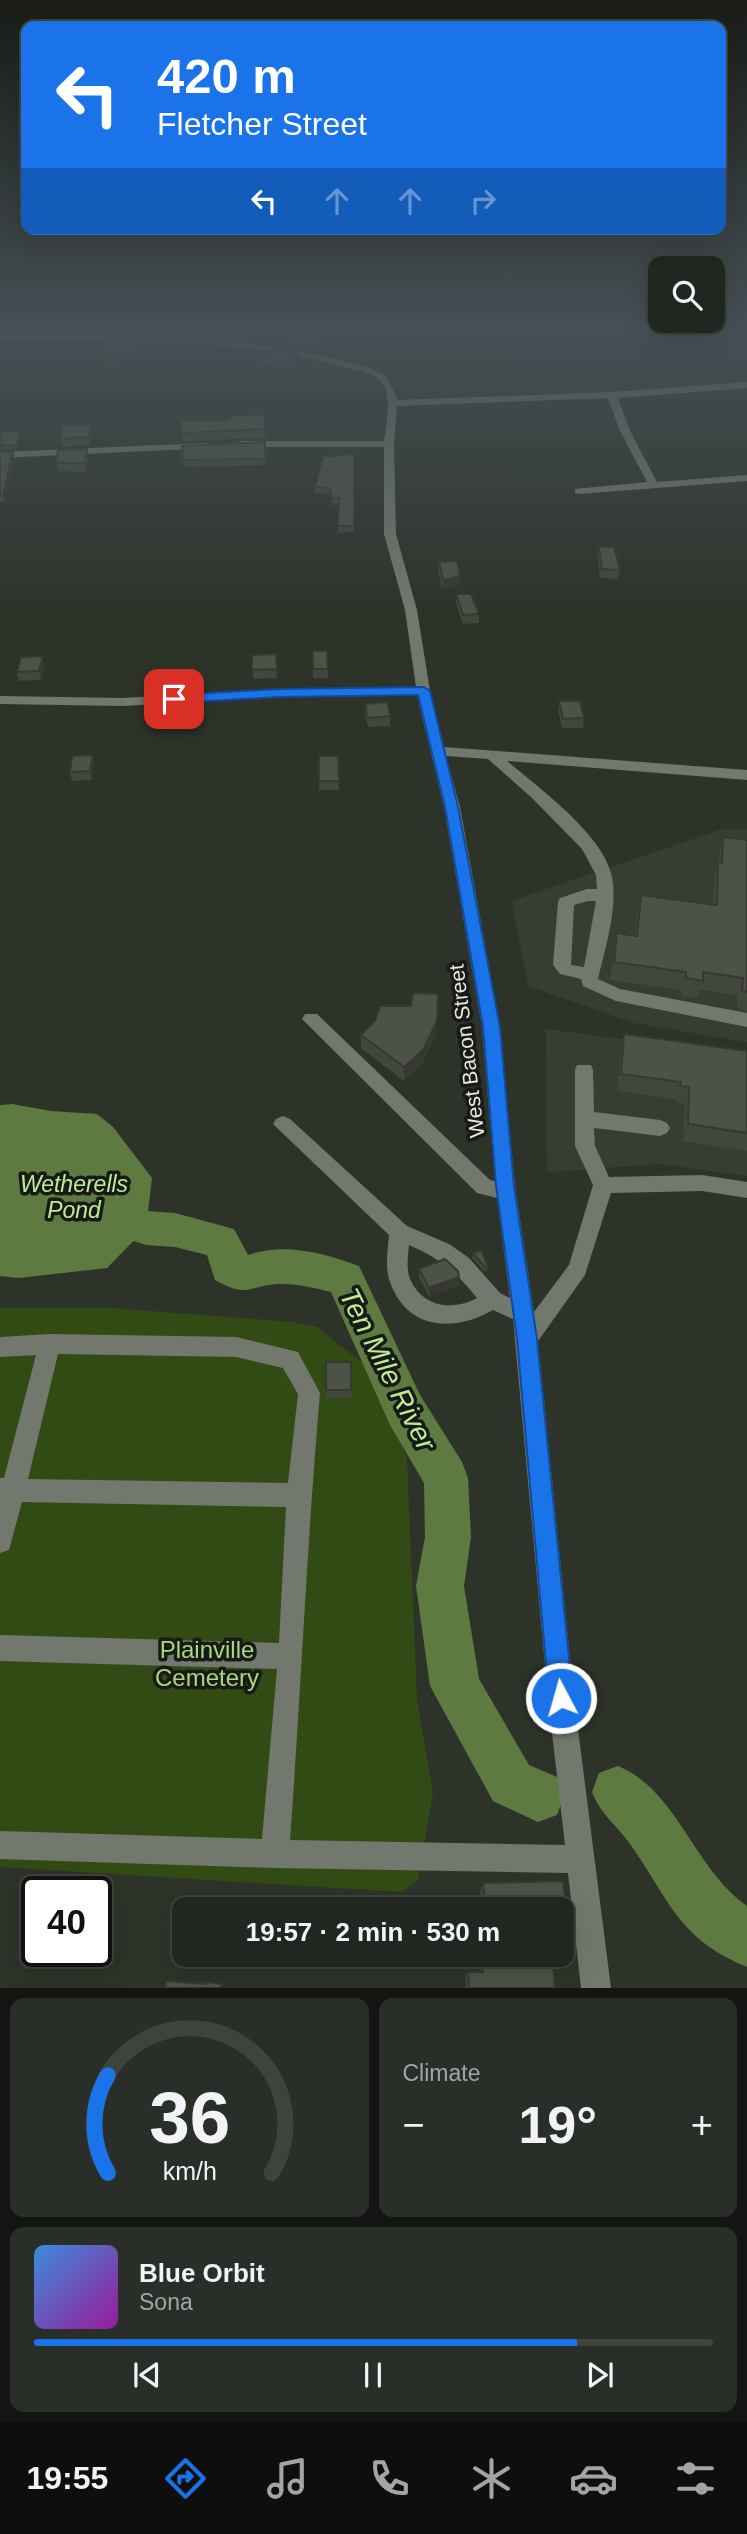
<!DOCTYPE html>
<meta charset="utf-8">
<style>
:root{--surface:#222620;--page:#2a2e29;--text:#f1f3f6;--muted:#a2a5a5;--line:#3f433e;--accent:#1a73e8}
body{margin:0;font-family:Helvetica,sans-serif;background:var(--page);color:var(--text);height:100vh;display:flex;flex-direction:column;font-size:26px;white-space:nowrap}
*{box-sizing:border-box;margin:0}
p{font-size:23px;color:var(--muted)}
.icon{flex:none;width:38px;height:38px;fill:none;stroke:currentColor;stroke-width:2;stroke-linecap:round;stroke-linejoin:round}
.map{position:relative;height:1988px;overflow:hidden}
.side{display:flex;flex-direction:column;gap:10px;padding:10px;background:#131512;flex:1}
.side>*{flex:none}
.hud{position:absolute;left:21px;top:21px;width:705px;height:214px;border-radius:14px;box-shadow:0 7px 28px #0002,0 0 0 2px var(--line);background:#1a73e8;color:#fff;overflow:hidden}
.buttons{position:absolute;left:648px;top:256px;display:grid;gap:14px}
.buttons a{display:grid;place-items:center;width:77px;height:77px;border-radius:14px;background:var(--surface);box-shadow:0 7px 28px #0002,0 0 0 2px var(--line);font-size:35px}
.speed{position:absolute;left:21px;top:1876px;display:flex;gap:14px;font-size:35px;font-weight:700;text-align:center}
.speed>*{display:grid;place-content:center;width:91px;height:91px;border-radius:50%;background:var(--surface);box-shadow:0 7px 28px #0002,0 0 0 2px var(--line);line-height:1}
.speed .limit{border:4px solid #111;border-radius:10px;background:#fff;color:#111}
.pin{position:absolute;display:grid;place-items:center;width:60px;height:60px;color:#fff;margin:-30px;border-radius:14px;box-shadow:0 4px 10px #0006}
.me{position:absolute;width:77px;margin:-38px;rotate:354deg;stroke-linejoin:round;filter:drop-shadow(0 0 5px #0008)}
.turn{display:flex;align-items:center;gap:24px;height:147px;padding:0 21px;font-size:32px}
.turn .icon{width:91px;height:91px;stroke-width:2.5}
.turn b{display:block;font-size:49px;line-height:60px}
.lanes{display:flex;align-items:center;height:66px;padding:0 21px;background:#0003;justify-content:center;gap:35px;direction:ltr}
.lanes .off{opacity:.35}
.big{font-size:52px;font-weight:600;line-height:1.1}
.side .card{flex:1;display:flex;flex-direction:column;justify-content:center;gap:10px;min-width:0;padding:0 24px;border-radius:14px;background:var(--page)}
.side .dial{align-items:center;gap:0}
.dial svg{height:182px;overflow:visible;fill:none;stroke:var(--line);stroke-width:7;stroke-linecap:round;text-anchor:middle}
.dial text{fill:var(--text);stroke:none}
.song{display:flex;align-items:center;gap:21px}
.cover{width:84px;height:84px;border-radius:10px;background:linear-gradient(135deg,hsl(210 70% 55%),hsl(300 70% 35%))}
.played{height:7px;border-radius:4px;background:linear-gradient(90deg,var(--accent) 80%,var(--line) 80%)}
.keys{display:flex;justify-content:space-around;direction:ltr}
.heat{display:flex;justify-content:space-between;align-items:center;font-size:38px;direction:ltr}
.side .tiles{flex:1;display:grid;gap:10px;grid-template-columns:1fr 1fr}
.card:last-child{grid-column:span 2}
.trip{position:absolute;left:172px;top:1897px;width:402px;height:70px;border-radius:14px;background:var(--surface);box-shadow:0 7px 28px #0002,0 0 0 2px var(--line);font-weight:600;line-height:70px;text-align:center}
.tabs{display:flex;height:112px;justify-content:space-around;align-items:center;background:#0e0f0d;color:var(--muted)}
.tabs .icon{width:49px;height:49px}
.tabs .on{color:var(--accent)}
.tabs b{font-size:32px;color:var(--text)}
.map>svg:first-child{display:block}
.built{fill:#373e31}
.green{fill:#324b14}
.water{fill:#5d7b40}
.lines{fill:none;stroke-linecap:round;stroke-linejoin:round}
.river{fill:#5d7b40;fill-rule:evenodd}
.minor{fill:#72786e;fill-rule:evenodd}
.wall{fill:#42473e}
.shaded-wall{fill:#363932}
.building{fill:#4d5248;stroke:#363932;stroke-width:2}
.route{fill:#1a73e8;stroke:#114b97;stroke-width:2}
.labels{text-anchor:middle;stroke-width:7;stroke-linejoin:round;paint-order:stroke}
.street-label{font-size:21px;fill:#e7eae4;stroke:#181a16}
.water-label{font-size:23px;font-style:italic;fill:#beeb95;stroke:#181a16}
.near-park-label{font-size:24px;fill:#aad680;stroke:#181a16}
.near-water-label{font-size:28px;font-style:italic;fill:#beeb95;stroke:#181a16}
</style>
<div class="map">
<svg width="747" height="1988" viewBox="0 0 747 1988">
<rect width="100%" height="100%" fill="#2e332a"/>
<!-- built -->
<path class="built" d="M722,829H747V1042L634,1023L528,986L512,901Z
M546,1029L747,1056V1176L660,1164L547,1172Z"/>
<!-- green -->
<path class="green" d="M0,1308H111L293,1322L317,1327L375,1373L407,1459L417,1700L433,1793L418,1880L402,1892L0,1867Z"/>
<!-- water -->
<path class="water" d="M12,1104L51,1111L97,1114L113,1127L152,1178L146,1228L107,1268L19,1278L0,1276V1105Z"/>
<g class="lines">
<!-- river -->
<path class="river" d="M104,1198L146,1211L175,1213L234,1229L248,1255C284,1242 324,1253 359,1266L420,1395L462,1462L468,1478L471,1537L464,1586L479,1679L529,1765L557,1777L564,1796L557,1815L538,1822L493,1801L430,1686L416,1586L425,1537L424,1483L390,1425L331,1292C315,1288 299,1284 282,1284C248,1284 251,1300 215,1280L207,1255L175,1247L146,1245L90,1226L85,1214L90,1202Z
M618,1766C677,1790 693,1868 747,1906V1967C677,1938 670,1900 630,1844C616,1824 601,1815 592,1792L599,1773Z"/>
<!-- minor -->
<path class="minor" d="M0,334L223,338L325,356L372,369L387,377L398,400L612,392L747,382V388L618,398L630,431L657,482L747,475V481L579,494L575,493V489L647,482L620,431L608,398L397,406L394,444L396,534L417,610L430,691L444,747L747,770V780L507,761C539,788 604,835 612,877C618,909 605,948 598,979L620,989L747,1013V1027L616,1001L583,986L581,979L560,974L553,965L558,902L560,898L587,889H597L596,875L582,849L532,798L488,759L446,756L460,807L500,1027L515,1186L534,1312L569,1265L593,1185L575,1146V1070L577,1065H591L593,1070L594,1112L660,1120L667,1123L670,1128L667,1133L660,1136L594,1128L595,1146L609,1177L702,1175L747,1182V1198L702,1191L611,1193L585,1275L538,1341L574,1698L611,1988H581L568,1873L275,1868L0,1859V1831L262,1839L277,1669L0,1661V1635L279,1643L286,1507L22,1502L9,1550L0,1553V1478H4L36,1355L0,1357V1337L50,1334L236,1337L298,1352L320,1393C307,1542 301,1691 290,1840L565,1845L548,1698L513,1319L493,1310C453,1333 405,1330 389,1279C385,1265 388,1249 389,1235L273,1124L276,1119L283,1116L290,1119L407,1226L449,1244L469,1258L500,1293L510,1298L497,1198L477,1193L302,1019L305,1014H317L490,1180L495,1181L482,1027L444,807L417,695L279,697L122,706L0,704V696L122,698L279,689L416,687L405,610L384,534V447H241L236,444L241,441H384C386,423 394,394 379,380C369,371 351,369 339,366C229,336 113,342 0,340ZM588,901H596L584,967L571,965L574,905ZM409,1245C441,1259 455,1271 477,1298C453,1311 423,1308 410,1279C406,1269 408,1256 409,1245ZM58,1354L236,1357L283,1368L298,1394L288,1483L28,1479Z
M206,443L211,446L210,448L0,458V452Z"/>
</g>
<!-- wall -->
<path class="wall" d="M287,339L320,345L311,351L287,347Z
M152,343L153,350L109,365L100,360L99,354Z
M298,352V359L284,369L260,365L259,357Z
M265,415V438L183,441L181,421L229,420Z
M20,430L21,434L17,449L0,450V432Z
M92,433L90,445L62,447L60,439Z
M265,442V465L184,467L182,446Z
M87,449L88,457L86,472L58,471L56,463Z
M0,452L15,460L4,503L0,502Z
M354,454V532L338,533L339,505H332L331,494L315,493V487Z
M599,547L620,570L618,579L600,578L598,555Z
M439,562L460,585L442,589L438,570Z
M456,594L479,614V623L463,624L456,603Z
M313,651H327L328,678H313Z
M276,654L277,678L253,679L252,655Z
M45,665L41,680L19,681L17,672Z
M559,701L584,718L583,728H562L558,710Z
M365,704L390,716V726L368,727L365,713Z
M93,755L94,765L91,780L72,781L70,772Z
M319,756H338L339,790H319Z
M723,837L747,840V1011L737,1008V995L700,990L698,998L682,996V990L610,980L617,933L635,935L637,912L641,895L713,904L714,880Z
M624,1034L747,1051V1151L683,1141L685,1104L676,1103V1099L617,1091L621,1052Z
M361,1035H436L422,1063L404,1081L361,1048Z
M473,1253L488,1266L487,1270L484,1271L472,1258Z
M419,1269L459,1277L458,1286L429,1297L419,1277Z
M351,1362V1398H326V1390Z
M483,1883L566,1909L562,1915V1909H482L480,1891Z
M479,1955H552L555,1988H466L465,1977L468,1972H480Z"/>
<!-- shaded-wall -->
<path class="shaded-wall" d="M320,337V345L311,351V343Z
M152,343L153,350L109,365L108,359Z
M298,352V359L284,369L283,361Z
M91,425L92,433L90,445L89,437Z
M20,430L21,434L17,449V445Z
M87,449L88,457L86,472L85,463Z
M13,452L15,460L4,503L3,495Z
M460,576V585L442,589L443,580Z
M43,656L45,665L41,680L39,671Z
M93,755L94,765L91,780L90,771Z
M437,1021L436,1035L422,1063L404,1081V1067Z
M459,1277L458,1286L429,1297V1288Z"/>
<!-- building -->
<path class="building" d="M297,332L320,337L311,343L287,339Z
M106,341L152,343L108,359L99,354Z
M274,348L298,352L283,361L259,357Z
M265,415V429L182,433L181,421L229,420L228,416Z
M62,425H91L89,437L60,439Z
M20,430L17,445L0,446V432Z
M265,442V459L183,460L182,446Z
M87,449L85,463H56L58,450Z
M0,452H13L3,495H0Z
M354,454V526H338L339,498L332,499L330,488L315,487L323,457Z
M599,547H614L620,570L602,569Z
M457,561L460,576L443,580L439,562Z
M456,594H471L479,614L463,615Z
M313,651H327L328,669H313Z
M276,654L277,669L252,670V655Z
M43,656L39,671L17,672L21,657Z
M559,701H580L584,718L563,719Z
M388,702L390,716L368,718L365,704Z
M93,755L90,771L70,772L72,756Z
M319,756H338L339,781H319Z
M723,837L747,840V992L742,991L743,978L703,972V981L686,978V972L614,962L617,933L637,936L641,895L717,905L718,862L722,863Z
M413,993L438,994L437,1021L423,1050L404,1067L361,1035L375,1021L380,1006H411Z
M624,1034L747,1051V1133L688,1124L689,1087L680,1086L681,1082L621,1074Z
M481,1250L488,1266L485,1267L473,1253Z
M445,1259L458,1271L459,1277L429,1288L419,1269Z
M326,1362H351V1390H326Z
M563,1881L566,1909H485L483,1883Z
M482,1955H552L555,1988H469L468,1972H483Z
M166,1981L206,1984V1982L222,1984L221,1988H165Z"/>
<!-- sky -->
<linearGradient id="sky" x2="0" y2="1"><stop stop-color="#191c17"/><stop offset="0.54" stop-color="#465055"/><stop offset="1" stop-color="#465055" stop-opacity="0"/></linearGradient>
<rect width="747" height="610" fill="url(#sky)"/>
<!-- route -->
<path class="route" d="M424,687L430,691L458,807L500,1027L514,1186L537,1339L573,1698L570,1706L561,1710L553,1706L549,1698L517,1339L496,1186L483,1027L445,807L418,695L279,697L174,703L168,699L174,695L279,689Z"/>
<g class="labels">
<!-- street labels -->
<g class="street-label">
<text transform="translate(467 1051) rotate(-97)" y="7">West Bacon Street</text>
</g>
<!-- water labels -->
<g class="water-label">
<text x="74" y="1192">Wetherells<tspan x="74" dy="26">Pond</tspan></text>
</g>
<!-- near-park labels -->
<g class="near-park-label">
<text x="207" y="1658">Plainville<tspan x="207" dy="28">Cemetery</tspan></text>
</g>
<!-- near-water labels -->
<g class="near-water-label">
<text transform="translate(388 1369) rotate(63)" y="10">Ten Mile River</text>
</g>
</g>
</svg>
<div class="buttons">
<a><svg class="icon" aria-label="search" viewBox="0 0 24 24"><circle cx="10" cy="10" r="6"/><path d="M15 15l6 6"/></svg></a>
</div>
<div class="speed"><div class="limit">40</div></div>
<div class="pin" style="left:174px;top:699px;background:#d93025"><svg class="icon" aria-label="arrive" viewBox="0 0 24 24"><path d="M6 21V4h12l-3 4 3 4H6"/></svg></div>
<svg class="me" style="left:561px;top:1698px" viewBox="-20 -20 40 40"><circle r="17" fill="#1a73e8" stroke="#fff" stroke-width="3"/><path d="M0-11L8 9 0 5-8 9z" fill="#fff"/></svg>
<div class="trip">19:57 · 2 min · 530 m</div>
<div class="hud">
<div class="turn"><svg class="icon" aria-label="left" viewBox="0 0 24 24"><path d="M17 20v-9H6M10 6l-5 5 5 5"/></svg><div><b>420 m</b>Fletcher Street</div></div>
<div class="lanes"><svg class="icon" aria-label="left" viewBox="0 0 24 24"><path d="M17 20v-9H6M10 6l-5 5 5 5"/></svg><svg class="icon off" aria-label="ahead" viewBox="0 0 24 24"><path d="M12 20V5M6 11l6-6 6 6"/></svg><svg class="icon off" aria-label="ahead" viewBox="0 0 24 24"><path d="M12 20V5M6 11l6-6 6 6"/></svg><svg class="icon off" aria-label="right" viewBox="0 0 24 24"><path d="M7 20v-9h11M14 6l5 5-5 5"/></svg></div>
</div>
</div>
<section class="side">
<div class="tiles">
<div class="card dial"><svg viewBox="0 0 100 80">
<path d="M14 69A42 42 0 1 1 86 69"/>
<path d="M14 69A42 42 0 0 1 14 26" stroke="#1a73e8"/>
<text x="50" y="56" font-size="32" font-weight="700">36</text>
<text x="50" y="72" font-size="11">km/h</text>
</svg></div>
<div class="card"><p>Climate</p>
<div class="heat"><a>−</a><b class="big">19°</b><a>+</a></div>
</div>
<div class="card">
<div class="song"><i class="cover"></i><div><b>Blue Orbit</b><p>Sona</p></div></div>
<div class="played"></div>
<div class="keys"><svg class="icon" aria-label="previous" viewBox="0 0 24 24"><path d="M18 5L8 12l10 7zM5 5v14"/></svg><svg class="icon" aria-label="pause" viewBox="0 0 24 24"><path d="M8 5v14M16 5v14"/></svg><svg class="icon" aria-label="next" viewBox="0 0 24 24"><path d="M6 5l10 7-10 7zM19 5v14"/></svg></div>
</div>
</div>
</section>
<nav class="tabs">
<b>19:55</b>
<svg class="icon on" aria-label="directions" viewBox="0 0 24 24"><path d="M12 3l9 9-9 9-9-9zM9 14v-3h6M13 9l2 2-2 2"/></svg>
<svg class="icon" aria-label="music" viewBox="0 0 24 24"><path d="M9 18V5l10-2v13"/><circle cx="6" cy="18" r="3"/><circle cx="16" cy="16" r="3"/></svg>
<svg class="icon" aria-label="phone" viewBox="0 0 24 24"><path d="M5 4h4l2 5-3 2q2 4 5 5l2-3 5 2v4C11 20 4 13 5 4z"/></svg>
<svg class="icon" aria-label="climate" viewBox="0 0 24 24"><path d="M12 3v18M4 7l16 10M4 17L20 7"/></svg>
<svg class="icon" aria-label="car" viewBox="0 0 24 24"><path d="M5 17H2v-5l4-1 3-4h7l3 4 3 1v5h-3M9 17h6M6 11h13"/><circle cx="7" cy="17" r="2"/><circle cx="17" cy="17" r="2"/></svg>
<svg class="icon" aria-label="filters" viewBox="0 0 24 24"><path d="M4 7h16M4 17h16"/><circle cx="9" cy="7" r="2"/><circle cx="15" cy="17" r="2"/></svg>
</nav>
